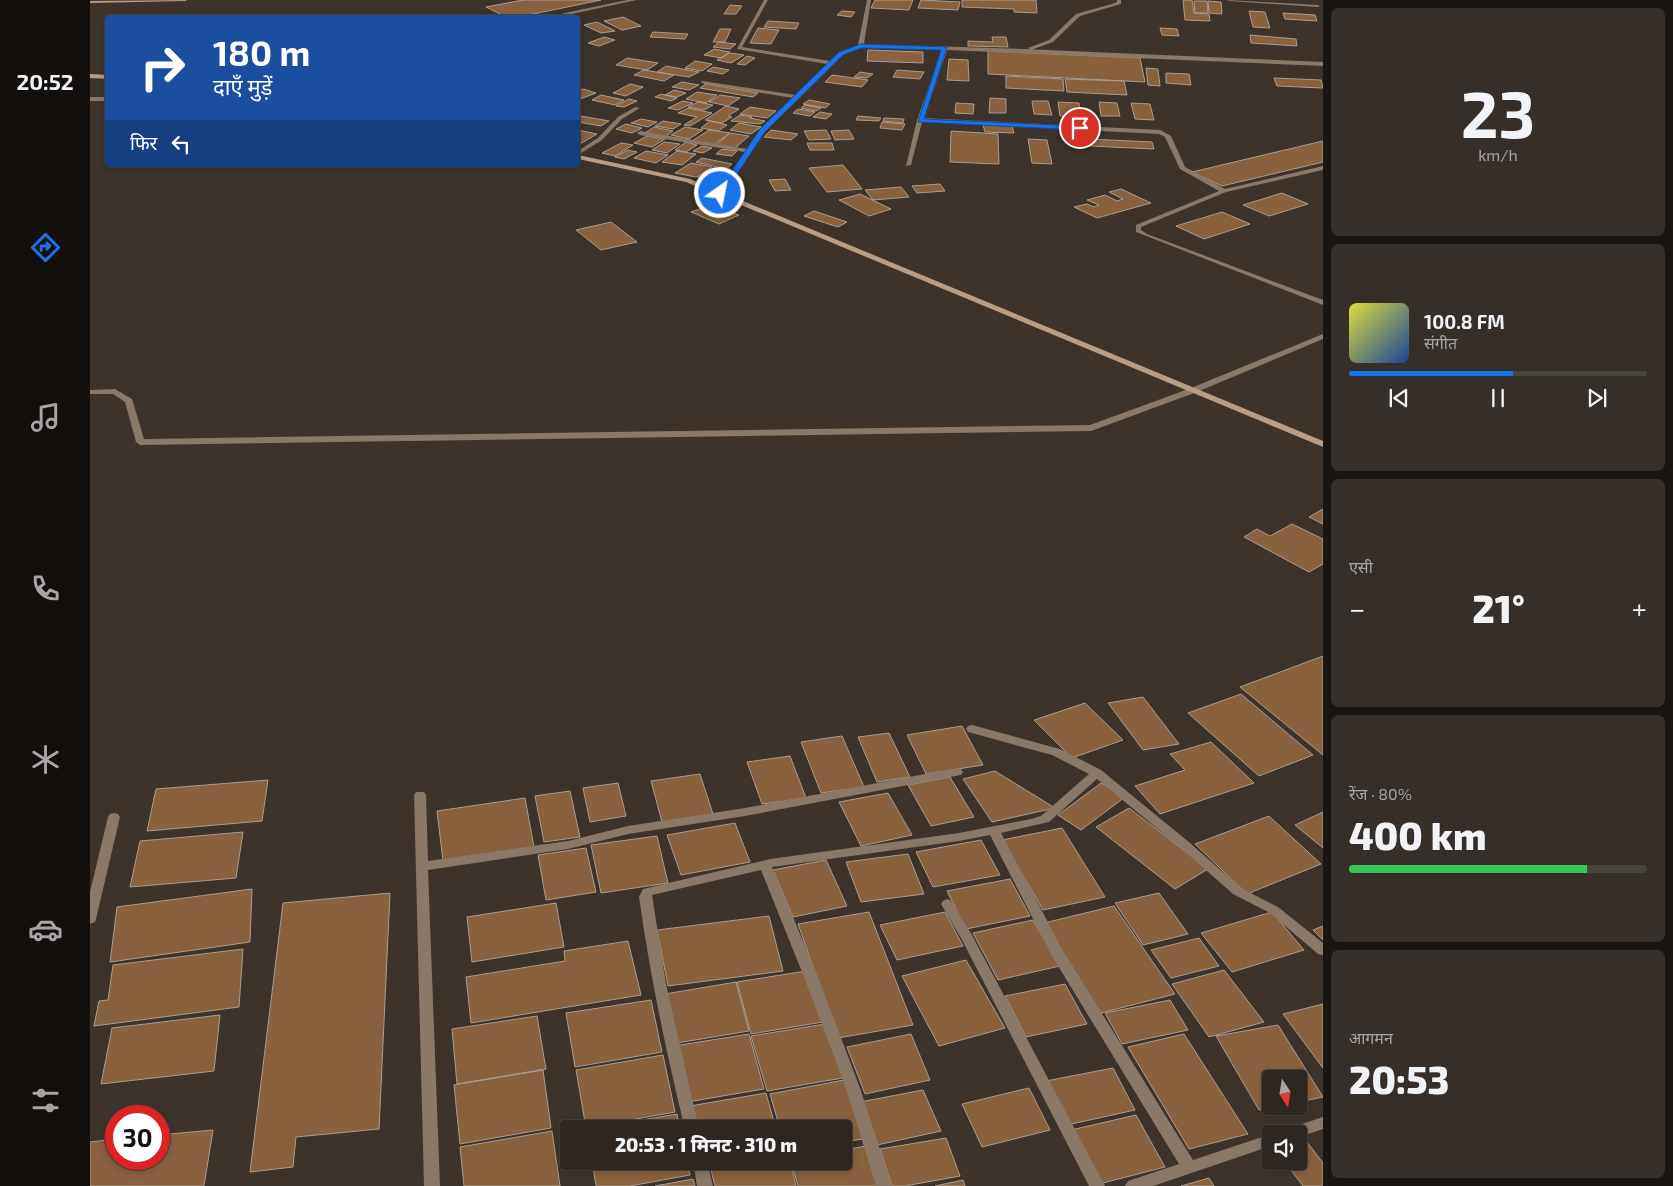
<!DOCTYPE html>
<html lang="hi">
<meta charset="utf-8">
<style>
:root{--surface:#2e2620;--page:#362e29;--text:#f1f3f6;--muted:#a7a5a5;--line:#49433e;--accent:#1a73e8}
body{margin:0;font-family:"Exo 2","Noto Sans Devanagari",sans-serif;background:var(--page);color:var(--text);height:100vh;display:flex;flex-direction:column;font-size:19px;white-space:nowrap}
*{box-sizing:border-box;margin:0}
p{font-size:16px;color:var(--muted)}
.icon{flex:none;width:28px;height:28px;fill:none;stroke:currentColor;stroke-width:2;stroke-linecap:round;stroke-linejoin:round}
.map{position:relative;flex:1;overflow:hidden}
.panel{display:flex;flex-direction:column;gap:8px;padding:8px;background:#191512;width:350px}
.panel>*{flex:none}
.hud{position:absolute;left:15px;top:15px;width:475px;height:152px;border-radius:5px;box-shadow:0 2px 8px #0003,0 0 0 1px var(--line);background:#1a4fa0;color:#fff;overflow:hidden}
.needle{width:32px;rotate:168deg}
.buttons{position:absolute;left:1172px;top:1070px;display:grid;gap:10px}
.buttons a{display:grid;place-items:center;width:45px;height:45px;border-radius:5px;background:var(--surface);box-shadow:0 2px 8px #0003,0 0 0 1px var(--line);font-size:25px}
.speed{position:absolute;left:15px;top:1105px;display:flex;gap:10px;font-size:25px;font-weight:700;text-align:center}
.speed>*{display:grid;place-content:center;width:65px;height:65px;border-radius:50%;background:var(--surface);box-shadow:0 2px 8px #0003,0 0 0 1px var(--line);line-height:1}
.speed .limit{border:8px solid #d22;background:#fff;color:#111}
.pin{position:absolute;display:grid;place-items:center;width:42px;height:42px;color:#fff;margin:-21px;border:2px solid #fff;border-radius:50%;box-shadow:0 1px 5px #0007}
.me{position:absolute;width:55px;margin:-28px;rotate:33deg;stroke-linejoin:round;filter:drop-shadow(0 0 4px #0008)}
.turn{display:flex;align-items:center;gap:18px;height:105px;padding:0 25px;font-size:22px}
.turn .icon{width:65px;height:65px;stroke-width:2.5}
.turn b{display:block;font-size:35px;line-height:42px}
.then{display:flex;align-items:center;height:48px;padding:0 25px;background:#0003;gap:10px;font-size:19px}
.big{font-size:38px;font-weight:800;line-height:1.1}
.panel .tile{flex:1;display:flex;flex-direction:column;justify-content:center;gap:8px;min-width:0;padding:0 18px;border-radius:8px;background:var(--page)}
.panel .dial{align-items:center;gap:0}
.dial b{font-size:65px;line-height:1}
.song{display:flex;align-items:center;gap:15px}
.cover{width:60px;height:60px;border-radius:8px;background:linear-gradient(135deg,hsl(60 70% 55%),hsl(220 70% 35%))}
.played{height:5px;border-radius:2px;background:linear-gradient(90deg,var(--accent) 55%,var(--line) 55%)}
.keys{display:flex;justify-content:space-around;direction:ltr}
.heat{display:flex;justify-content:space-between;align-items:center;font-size:28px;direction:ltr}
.charge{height:8px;border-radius:4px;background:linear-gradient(90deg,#34c759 80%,var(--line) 0)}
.trip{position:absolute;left:470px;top:1120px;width:292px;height:50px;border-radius:5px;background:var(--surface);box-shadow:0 2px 8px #0003,0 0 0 1px var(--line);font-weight:800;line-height:50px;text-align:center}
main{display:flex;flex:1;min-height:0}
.dock{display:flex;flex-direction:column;width:90px;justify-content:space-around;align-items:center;background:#120f0d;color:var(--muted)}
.dock .icon{width:35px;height:35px}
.dock .active{color:var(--accent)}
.dock b{font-size:22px;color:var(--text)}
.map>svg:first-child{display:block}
.building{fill:#88613f;stroke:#aa9e94}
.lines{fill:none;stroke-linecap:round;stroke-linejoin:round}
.street{fill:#8a7869;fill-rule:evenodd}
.secondary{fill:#ba9d85;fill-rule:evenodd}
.route{fill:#1a73e8;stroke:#114b97}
</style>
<main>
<nav class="dock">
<b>20:52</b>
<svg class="icon active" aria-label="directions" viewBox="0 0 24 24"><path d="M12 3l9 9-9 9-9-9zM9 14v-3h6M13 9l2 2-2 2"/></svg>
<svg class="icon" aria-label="music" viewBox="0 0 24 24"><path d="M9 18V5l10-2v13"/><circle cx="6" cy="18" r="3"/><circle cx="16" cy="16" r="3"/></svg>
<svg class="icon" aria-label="phone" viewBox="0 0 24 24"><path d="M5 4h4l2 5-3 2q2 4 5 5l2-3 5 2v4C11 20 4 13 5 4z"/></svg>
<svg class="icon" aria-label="climate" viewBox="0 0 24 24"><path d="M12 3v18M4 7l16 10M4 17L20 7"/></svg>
<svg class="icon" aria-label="car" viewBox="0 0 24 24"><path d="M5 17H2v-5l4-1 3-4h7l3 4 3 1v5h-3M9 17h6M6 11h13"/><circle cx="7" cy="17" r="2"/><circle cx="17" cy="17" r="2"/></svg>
<svg class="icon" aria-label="filters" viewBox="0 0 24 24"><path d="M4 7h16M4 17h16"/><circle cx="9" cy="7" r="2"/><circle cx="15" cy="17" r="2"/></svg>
</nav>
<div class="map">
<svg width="1233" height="1186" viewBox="0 0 1233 1186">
<rect width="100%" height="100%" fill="#3d332b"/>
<!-- building -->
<path class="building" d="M433,0H511L424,18H418L396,7Z
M785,0H823L819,10L781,8Z
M831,0L870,2L868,10L828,8Z
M872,0H946L947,13L924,12V9L872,7Z
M1093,0H1102L1104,13L1119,14L1120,21L1095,20Z
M1104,1H1117L1118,13H1105Z
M1118,1L1131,2L1132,14L1119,13Z
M640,5L652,6L646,14H634Z
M752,11L765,12L761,17L747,15Z
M1159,11L1175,12L1180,28L1163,27Z
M1193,13L1225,15L1227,21L1195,19Z
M533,17L551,26L532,30L514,21Z
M678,21L709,23L706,29L674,27Z
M507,22L525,31L511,33L494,25Z
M668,28L689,30L681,44L660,43Z
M1070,28L1087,29L1089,36L1072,35Z
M630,29H641L635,42H623Z
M563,32L598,34L595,39L560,37Z
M1160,35L1206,39L1207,46L1161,43Z
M514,37L525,40L509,46L498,43Z
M902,37H916L918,47L878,46V41L903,42Z
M629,42L646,44L640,49L623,47Z
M624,49L640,52L631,58L614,55Z
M778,50L833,52V63L777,61Z
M898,51L1050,58L1055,82L898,74Z
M640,53L654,55L641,63L627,60Z
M657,56L665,58L655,65L647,64Z
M537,58L568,63L557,70L526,65Z
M859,59L878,60L879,81L857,80Z
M605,61L622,64L612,71L595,68Z
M576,66L609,72L599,77L567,72Z
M623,67L639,70L633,74L617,71Z
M1056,68L1068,69L1070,86L1058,85Z
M554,70L584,75L574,81L544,75Z
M807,70L834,72L830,79L803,77Z
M770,72L783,74L777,78L764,77Z
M1076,73L1099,74L1101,85L1076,83Z
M742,75L778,80L772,87L735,82Z
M916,76L973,79L974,91L916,88Z
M1184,78L1231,80L1233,88L1187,86Z
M975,79L1034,81L1037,95L977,92Z
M592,82L609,85L599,90L582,87Z
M540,84L553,87L536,96L523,93Z
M616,84L668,93L663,97L610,88Z
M493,89L506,93L490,99L488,98V91Z
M584,90L596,93L587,97L575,95Z
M607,92L627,95L616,103L596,99Z
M571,94L587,98L581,101L565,97Z
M511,95L534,100L525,105L502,100Z
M630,95L650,98L638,106L619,102Z
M900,98L916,99V113H899Z
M539,99L547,101L534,107L526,106Z
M719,100L740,104L735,108L713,104Z
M593,101L603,103L588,110L578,108Z
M942,101H958L962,115L944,114Z
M608,102L623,105L614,110L598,107Z
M968,102L989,103L991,117L970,116Z
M1009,102L1027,103L1030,116H1011Z
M866,103L884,104L883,114L865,113Z
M1041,103L1060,104L1064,120L1045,119Z
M715,105L731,108L726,111L711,108Z
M636,106L649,109L638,116L642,117L632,123L615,120Z
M660,107L686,111L677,118L650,114Z
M598,108L622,113L600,126L594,125L607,117L588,113Z
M708,109L725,112L720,116L703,113Z
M730,112L742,114L736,119L723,117Z
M650,115L662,117L660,118L675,121L670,124L641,121Z
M491,116L519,121L511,126L488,122V118Z
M768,116L791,118L789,121L766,120Z
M794,118L814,119L813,123L793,121Z
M551,119L567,122L558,127L541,123Z
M573,121L591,124L583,129L565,126Z
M620,121L637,125L628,131L611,128Z
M792,122L815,124L812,130L790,128Z
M649,123L671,127L661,134L640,130Z
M536,124L552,128L542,133L526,129Z
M893,125L922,126L924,133L895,132Z
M564,127L583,131L575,137L555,133Z
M595,127L613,130L599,139L581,135Z
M488,130L507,134L490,144H488Z
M619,130L640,133L623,145L602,141Z
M681,130L708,134L701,140L674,137Z
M736,130L741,139L719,140L714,131Z
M759,130L764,139L745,140L741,131Z
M861,131L908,134L909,164L860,162Z
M640,133L659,136L645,148L626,145Z
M557,136L575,139L562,147L544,143Z
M977,138L1062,142L1064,149L978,145Z
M938,139L957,140L962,164L942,163Z
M1233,141V162L1132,186L1102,172Z
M574,142L590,144L577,153L562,150Z
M596,142L607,145L596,152L585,150Z
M531,143L543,145L525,156L512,153Z
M717,143H742L744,150H720Z
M612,146L622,148L613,153L603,151Z
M632,149L647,151L642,156L626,154Z
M538,150L547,152L534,159L525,157Z
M556,151L578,155L566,163L544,158Z
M587,151L606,154L592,165L572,162Z
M612,158L642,164L636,169L606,162Z
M601,163L622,167L606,177L585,173Z
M753,165L772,189L737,192L719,168Z
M623,168L635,170L620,180L607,177Z
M695,179L701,190L685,191L679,180Z
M850,184L855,191L827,193L822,186Z
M811,187L819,197L783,200L775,190Z
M1031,189L1061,203L1007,218L984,207L997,204L1004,207L1009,205L997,200L1015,195L1027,201L1033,199L1019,192Z
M1192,193L1218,204L1179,216L1153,205Z
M770,194L801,209L779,216L749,200Z
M621,205L649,215L629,224L601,212Z
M724,211L757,222L748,227L714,216Z
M1132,212L1160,224L1114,239L1086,226Z
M521,222L547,242L511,250L486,230Z
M1233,509V524L1219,517Z
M1202,524L1233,539V564L1219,572L1154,537L1167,529L1180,536Z
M1233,656V755L1150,687Z
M1151,694L1223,755L1169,776L1098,713Z
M1053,697L1089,744L1053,750L1018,703Z
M995,703L1033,740L982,758L944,720Z
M872,726L893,765L836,774L817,735Z
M799,733L820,777L787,782L768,737Z
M752,736L774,787L731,793L711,742Z
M1121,742L1164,783L1070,814L1045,786L1095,770L1080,754Z
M700,756L716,798L672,804L657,762Z
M905,771L965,808L902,822L873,779Z
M610,774L623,814L572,822L561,781Z
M860,777L884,817L841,826L818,785Z
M178,780L172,821L57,831L66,789Z
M528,783L536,816L500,822L493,788Z
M1011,783L1035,797L991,830L968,815Z
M480,791L490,837L454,842L445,796Z
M798,793L822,835L771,846L749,802Z
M435,798L444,847L353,861L347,811Z
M1039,808L1118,869L1085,889L1006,827Z
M1233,812V848L1205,825Z
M1179,816L1231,864L1157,894L1105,844Z
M645,823L660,862L591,875L577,835Z
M972,828L1015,897L953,910L912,840Z
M153,832L146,878L40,887L50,841Z
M567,836L578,883L511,893L501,845Z
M891,840L910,875L843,887L826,852Z
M496,848L506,892L456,900L448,855Z
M818,854L834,894L771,902L756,862Z
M736,860L757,906L703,917L683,870Z
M920,879L940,916L876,929L857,891Z
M162,889L160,942L20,962L27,907Z
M300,893L289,1129L206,1137L203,1167L160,1172L193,903Z
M1069,893L1098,934L1053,945L1025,903Z
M466,903L474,947L382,962L377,917Z
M1024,906L1085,994L1011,1013L954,923Z
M779,912L823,1025L748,1038L708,924Z
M855,912L873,946L807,960L790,925Z
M1182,912L1214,950L1142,972L1111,933Z
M679,916L693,971L578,986L567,930Z
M943,920L970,966L908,980L883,933Z
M1233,926V940L1223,930Z
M1109,938L1129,966L1081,978L1061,950Z
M538,941L551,995L381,1023L376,977L475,961L474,951Z
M153,949L149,1007L4,1026L9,1001L18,1000L23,965Z
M876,960L915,1028L849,1046L812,976Z
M1134,970L1174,1022L1119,1037L1082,984Z
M716,971L733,1022L661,1034L647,982Z
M646,982L659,1031L587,1043L575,994Z
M975,984L997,1024L936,1037L915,996Z
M561,1000L572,1052L485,1067L476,1013Z
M1080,1000L1098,1030L1032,1044L1015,1013Z
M1233,1004V1068L1193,1014Z
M130,1015L124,1071L11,1084L22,1028Z
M447,1016L456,1069L367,1084L362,1029Z
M735,1024L753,1078L677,1091L661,1036Z
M1188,1025L1233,1097L1209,1102V1079H1181V1106H1186L1169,1110L1126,1036Z
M659,1034L674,1089L597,1102L584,1046Z
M821,1034L840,1080L775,1094L757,1047Z
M1094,1034L1158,1134L1099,1149L1038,1047Z
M573,1055L585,1112L496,1128L486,1070Z
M1023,1068L1045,1110L977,1125L956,1081Z
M453,1070L461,1128L370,1144L364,1085Z
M754,1080L773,1139L754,1142V1129H690L680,1094Z
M939,1088L960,1130L892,1147L872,1104Z
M833,1090L851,1131L787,1145L770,1102Z
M676,1093L686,1129H605L600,1106Z
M587,1114L590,1129H501Z
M1046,1115L1075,1167L1009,1184L981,1130Z
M123,1130L114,1186H0V1142L26,1139V1159H69V1135Z
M462,1131L470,1186H374L370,1147Z
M856,1138L870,1176L815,1186H802L790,1149Z
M1217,1142L1233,1163V1186H1213L1194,1161H1209V1145Z
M776,1146L789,1186H708L701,1161H754V1150Z
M502,1161H597L600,1175L540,1186H506Z
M671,1161H700L706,1186H625L621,1170Z
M1119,1178L1124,1186H1091Z
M603,1179L605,1186H565Z
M873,1180L875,1186H845Z"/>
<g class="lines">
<!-- street -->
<path class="street" d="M537,0H547L463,18H451Z
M674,0H678L652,47L740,61L749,53L768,45L777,0H781L774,44L934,49L1233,62V66L857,50L834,118L1070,130L1081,136L1095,167L1135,189L1233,166V170L1136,192L1051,227V230L1057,234L1233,300V305L1046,232V225L1129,191L1090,169L1075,137L1069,134L832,122L821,165L816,166L827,120L852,50L772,48L753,55L675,131L632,194H628L627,193L655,152L550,135L547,133L550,131L657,149L671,129L703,98L614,84L611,82L612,81L706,95L737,64L647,49Z
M1027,0H1031V4L990,16L963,42L941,50L938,48L959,40L986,14L1022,4L1027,2Z
M1137,0L1228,5L1230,6L1228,7L1139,1Z
M0,97H18V101H0Z
M545,107L550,108L532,119L512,140L488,155V151L508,138L528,117Z
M1233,334V339L1107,392L1001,431L50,445L46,442L35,402L23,394H0V390L25,389L42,399L54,439L1000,425L1101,388Z
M882,725L970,749L1011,770L1100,843L1151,888L1188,907L1233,943V955L1228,954L1180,913L1143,894L1092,849L1007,779L959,822L911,833L972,949L1103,1160L1181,1134V1146L1063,1186H1035L1038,1181L1089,1164L962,956L900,835L869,841L682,867L728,977L770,1088L802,1186H786L756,1088L714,977L671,870L562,895L576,984L609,1129H595C576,1052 560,975 549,897L553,889L680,859L869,833L941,819L951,816L999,774L962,755L878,732L876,729L878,726Z
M867,768L871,769L873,772L871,775L655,816L538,834L478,849L338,870L350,1186H334L324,795L326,792H334L336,795L338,861L478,841L538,826L655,808Z
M24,813L28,814L30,817L6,919L5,922L0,924V892L18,817L20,814Z
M857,899L861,901L882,935L1015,1186H999L872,940L851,904L853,901Z
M1233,1117V1129L1209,1137V1134H1192L1194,1130Z
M603,1161H617L623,1186H607Z"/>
<!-- secondary -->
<path class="secondary" d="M97,0L95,1L0,3V1Z
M0,74L18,75V79L0,78Z
M488,155L600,179L1233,441V447L596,182L488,159Z"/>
</g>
<!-- route -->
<path class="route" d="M771,44L857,47L834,119L990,126L993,128L990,130L828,122L851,50L771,48L753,55L675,132L633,195H628L627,193L670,129L749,52Z"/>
</svg>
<div class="buttons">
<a><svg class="needle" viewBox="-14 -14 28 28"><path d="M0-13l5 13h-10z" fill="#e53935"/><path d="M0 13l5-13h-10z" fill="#a7a5a5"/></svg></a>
<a><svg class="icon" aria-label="sound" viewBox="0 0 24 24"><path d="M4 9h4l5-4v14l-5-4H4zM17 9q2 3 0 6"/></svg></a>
</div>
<div class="speed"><div class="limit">30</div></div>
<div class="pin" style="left:990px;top:128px;background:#d93025"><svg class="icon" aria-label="arrive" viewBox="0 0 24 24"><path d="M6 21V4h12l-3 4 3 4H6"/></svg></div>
<svg class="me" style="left:630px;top:193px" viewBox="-20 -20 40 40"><circle r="17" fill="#1a73e8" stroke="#fff" stroke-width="3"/><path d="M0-11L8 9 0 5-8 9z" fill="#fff"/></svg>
<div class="trip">20:53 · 1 मिनट · 310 m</div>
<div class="hud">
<div class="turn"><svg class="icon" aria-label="right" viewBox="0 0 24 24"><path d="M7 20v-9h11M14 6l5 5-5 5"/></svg><div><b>180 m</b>दाएँ मुड़ें</div></div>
<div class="then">फिर<svg class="icon" aria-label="left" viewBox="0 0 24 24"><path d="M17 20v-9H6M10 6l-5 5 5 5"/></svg></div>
</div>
</div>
<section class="panel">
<div class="tile dial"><b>23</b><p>km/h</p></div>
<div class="tile">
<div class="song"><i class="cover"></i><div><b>100.8 FM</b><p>संगीत</p></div></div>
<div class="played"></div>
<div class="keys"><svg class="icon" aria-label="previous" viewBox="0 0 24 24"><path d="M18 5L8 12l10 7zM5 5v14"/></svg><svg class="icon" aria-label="pause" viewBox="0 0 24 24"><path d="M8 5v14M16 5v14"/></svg><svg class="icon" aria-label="next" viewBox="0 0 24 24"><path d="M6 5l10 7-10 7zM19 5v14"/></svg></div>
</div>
<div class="tile"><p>एसी</p>
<div class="heat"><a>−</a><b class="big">21°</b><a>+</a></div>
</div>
<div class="tile"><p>रेंज · 80%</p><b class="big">400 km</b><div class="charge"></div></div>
<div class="tile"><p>आगमन</p><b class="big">20:53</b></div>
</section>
</main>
